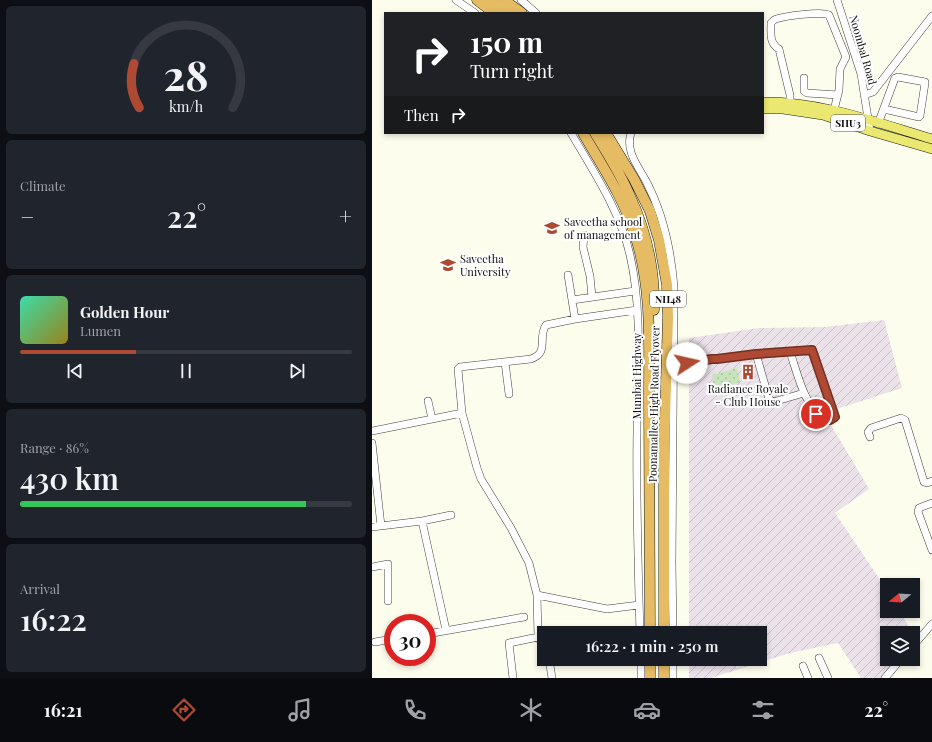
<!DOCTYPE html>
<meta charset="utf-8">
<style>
:root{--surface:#171b24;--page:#20242c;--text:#f1f3f6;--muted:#9ea1a6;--line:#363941;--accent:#ae4933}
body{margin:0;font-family:"Playfair Display",serif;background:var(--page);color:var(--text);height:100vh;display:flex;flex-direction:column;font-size:15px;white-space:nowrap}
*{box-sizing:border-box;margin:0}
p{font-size:13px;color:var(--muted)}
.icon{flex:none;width:22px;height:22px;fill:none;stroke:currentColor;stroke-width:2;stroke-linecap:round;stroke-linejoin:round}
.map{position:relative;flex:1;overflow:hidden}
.side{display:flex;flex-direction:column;gap:6px;padding:6px;background:#0d0f14;width:372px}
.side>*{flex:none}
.hud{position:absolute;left:12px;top:12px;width:380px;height:122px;border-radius:0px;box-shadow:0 2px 6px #0003;background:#202124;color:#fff;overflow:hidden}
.needle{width:26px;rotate:252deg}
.controls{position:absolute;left:508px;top:578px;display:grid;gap:8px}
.controls a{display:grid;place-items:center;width:40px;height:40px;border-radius:0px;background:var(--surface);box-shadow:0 2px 6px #0003;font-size:20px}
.speed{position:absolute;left:12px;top:614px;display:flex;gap:8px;font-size:20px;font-weight:700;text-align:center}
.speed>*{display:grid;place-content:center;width:52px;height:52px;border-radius:50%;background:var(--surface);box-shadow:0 2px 6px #0003;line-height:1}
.speed .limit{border:6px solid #d22;background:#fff;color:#111}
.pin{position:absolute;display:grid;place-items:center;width:34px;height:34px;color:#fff;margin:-17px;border:2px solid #fff;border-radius:50%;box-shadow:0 1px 4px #0007}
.me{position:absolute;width:44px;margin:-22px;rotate:80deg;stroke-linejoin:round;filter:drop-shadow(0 0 3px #0008)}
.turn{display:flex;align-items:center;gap:14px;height:84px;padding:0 20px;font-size:18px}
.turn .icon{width:52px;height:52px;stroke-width:2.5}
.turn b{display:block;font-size:28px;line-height:34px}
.then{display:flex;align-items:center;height:38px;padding:0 20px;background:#0003;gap:8px;font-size:15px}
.big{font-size:30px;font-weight:600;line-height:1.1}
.side .tile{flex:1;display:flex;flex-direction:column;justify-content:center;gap:6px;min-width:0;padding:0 14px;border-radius:6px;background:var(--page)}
.side .dial{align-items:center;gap:0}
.dial svg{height:104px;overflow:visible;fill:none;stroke:var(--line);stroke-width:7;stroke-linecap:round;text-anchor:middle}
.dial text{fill:var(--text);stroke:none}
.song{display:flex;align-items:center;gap:12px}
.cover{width:48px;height:48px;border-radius:6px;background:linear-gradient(135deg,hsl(160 70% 55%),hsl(50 70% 35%))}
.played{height:4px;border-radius:2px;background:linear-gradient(90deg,var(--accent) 35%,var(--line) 35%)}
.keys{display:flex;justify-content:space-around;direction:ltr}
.heat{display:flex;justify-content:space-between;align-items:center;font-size:22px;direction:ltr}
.charge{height:6px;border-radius:3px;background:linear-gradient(90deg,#34c759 86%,var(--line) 0)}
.trip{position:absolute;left:165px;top:626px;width:230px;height:40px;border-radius:0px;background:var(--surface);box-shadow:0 2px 6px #0003;font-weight:600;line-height:40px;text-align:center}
.menu{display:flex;height:64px;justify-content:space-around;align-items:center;background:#090b0e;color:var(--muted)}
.menu .icon{width:28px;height:28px}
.menu .on{color:var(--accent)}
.menu b{font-size:18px;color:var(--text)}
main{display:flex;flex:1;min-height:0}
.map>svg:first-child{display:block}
.industrial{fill:url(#industrial-furrows)}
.park{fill:url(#park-dots)}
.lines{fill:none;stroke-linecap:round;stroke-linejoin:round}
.minor-casing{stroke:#3f3f3f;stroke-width:8}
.major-casing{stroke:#1d1d1d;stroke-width:10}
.highway-casing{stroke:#1d1d1d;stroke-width:11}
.minor{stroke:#fff;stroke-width:7}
.major{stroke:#eae870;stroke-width:9}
.highway{stroke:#e5bc64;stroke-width:10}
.route-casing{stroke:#712f21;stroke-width:10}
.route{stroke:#ae4933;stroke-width:7}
.labels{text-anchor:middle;stroke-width:4;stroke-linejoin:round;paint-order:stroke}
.shield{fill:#fff;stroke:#555;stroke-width:1}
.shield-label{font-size:10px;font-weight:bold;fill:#0c0c0c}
.street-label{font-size:11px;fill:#0c0c0c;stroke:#fff}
.poi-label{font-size:11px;fill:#0c0c0c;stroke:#fff;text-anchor:start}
</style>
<main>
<section class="side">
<div class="tile dial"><svg viewBox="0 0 100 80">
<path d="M14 69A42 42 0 1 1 86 69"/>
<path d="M14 69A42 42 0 0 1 10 35" stroke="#ae4933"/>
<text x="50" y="56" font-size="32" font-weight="700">28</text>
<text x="50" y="72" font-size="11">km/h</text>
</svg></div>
<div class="tile"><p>Climate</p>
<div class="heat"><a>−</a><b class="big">22°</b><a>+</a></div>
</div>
<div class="tile">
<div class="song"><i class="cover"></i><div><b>Golden Hour</b><p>Lumen</p></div></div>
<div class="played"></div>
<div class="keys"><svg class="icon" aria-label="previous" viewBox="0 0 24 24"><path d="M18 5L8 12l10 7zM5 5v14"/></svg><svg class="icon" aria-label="pause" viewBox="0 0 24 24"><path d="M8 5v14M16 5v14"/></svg><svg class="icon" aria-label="next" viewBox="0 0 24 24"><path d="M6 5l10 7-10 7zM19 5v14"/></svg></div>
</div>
<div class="tile"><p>Range · 86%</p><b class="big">430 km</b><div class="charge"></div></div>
<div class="tile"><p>Arrival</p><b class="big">16:22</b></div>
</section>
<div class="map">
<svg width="560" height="678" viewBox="0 0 560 678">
<defs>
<pattern id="industrial-furrows" width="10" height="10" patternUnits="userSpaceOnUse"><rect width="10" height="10" fill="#eae1e9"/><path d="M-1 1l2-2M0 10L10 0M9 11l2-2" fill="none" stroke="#c8c0c7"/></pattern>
<pattern id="park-dots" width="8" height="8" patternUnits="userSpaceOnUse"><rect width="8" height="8" fill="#c7e4bb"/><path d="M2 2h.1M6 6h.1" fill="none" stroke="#aac2a0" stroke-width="1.8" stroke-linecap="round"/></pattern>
</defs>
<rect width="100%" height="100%" fill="#fdfdee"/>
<!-- industrial -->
<path class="industrial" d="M512,320L530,388L452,413L497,489L463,513L515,590V611H528L540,633H515V659H533L523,670L510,678H489L466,643L418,653L339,678H317V659H388V633H317V338L387,328L453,327Z"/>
<!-- park -->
<path class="park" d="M365,368L368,382L342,390L340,375Z"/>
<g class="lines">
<!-- minor casing -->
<g class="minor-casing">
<path id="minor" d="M84,0L103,13
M149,0L164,13
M465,0L489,74L498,131
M432,78V91L435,93L466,95
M492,95L501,92L560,16
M418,102V95L407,49C397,43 399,33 399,23C401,21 401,20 404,19C413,16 450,11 457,15L474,57L468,69L467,90L462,110
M506,124L523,78L526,77L553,82V83L548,116L547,117L512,109
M199,133C222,172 248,211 258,255C271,312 265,373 265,430C264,498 266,565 268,633
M259,133C253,151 266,166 274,181C291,213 299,250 302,287L300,563L301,633
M212,235L211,247L218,276L220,297
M196,275L203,319
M200,300L263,291
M384,354L440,350L463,417L458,420H452C432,405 426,375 418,352
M133,362L137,394
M302,366L340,359H345L384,354L397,399L401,402L432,393
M56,401L60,419
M90,413L105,468L109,479L139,528L157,563L165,595
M0,431L90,413L86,369L88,367L159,359C178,352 165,338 174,325L203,319L265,310
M498,437L496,432L499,428L529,418L533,420L552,482L555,483L560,481
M0,443L9,526
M560,503L547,508L546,512L560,550
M50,521L74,630
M0,527L50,521L79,515
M0,567L16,564V601
M55,634L152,617
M166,637L172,647
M3,642L21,639
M541,646L560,624
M447,658L456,678
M177,659L180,678
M269,659V678
M301,659V678
M431,666L436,678
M141,678L137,643L166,637L165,595L235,609L267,605
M513,678L529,659"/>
</g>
<!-- major casing -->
<g class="major-casing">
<path id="major" d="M391,102C448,101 506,123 560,139
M391,109H411L451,115L498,131L560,149"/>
</g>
<!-- highway casing -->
<g class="highway-casing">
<path id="highway" d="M105,0L122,13
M118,0L136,13
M132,0L150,13
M211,133C230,166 252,198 263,235C280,287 277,343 277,397C278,476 277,554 278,633
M223,133C235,153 248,173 257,194C274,230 283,270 282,310
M234,133L262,179L278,211L287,240L295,285L296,317L292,450V633
M278,659V678
M292,659V678"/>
</g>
<!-- minor -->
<use href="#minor" class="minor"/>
<!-- major -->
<use href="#major" class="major"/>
<!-- highway -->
<use href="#highway" class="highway"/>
</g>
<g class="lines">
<!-- route casing -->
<g class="route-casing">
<path id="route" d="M315,363L340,359H345L384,354L440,350L463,417L458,420H452L444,414"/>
</g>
<!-- route -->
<use href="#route" class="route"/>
</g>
<!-- icons -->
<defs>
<g id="university-bare" transform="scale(1.2)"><path d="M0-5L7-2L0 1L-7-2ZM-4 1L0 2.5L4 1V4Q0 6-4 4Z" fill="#ae4933" stroke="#fff" stroke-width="2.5" paint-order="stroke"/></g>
<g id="building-bare" transform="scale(1.2)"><path d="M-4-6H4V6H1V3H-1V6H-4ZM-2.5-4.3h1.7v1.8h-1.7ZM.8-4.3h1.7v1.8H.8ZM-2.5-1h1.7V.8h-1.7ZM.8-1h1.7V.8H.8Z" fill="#ae4933" stroke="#fff" stroke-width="2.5" paint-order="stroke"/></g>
</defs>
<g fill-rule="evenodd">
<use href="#university-bare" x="180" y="228"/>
<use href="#university-bare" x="76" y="265"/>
<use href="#building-bare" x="376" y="372"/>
</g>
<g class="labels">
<!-- shield labels -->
<g class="shield">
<rect x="459" y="115" width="34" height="16" rx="3"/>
<rect x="278" y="291" width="36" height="16" rx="3"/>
</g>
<g class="shield-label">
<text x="476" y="127">SHU3</text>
<text x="296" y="303">NH48</text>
</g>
<!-- street labels -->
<g class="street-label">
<text transform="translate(491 50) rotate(74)" y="4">Noombal Road</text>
<text transform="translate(265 376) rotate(-90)" y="4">Mumbai Highway</text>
<text transform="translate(282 404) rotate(-89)" y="4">Poonamallee High Road Flyover</text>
</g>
<!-- poi labels -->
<g class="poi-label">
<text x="192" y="226">Saveetha school<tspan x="192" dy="13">of management</tspan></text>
<text x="88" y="263">Saveetha<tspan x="88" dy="13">University</tspan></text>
<text x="376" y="393" text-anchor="middle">Radiance Royale<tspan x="376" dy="13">- Club House</tspan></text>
</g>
</g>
</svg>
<div class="controls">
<a><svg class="needle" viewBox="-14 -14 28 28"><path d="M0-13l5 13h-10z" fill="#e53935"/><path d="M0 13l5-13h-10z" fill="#9ea1a6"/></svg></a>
<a><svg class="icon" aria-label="layers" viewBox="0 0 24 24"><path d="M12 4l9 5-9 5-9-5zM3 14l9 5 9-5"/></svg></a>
</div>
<div class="speed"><div class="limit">30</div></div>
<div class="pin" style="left:444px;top:414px;background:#d93025"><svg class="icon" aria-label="arrive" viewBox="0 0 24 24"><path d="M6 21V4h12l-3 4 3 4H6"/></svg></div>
<svg class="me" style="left:315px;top:363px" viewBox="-20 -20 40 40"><circle r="19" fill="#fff"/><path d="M0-13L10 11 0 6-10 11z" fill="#ae4933"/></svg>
<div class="trip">16:22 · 1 min · 250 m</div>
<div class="hud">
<div class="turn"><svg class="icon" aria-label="right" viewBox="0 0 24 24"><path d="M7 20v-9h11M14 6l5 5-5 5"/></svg><div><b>150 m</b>Turn right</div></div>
<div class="then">Then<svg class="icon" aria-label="right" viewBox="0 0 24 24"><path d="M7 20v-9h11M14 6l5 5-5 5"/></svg></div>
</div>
</div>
</main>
<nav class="menu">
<b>16:21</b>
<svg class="icon on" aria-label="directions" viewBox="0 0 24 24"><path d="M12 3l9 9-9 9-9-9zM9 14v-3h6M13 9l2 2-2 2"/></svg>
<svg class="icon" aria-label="music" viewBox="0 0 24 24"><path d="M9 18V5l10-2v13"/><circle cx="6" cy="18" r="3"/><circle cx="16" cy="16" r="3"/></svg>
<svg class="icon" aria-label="phone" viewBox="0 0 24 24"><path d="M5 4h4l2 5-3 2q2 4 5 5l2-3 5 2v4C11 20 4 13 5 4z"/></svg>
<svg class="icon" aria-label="climate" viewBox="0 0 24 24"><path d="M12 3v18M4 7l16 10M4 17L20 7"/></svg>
<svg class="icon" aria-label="car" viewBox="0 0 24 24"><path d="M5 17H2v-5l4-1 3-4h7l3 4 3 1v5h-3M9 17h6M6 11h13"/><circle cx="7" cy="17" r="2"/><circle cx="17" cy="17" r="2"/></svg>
<svg class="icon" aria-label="filters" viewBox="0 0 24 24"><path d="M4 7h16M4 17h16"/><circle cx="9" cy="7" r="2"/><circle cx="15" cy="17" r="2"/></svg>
<b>22°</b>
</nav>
